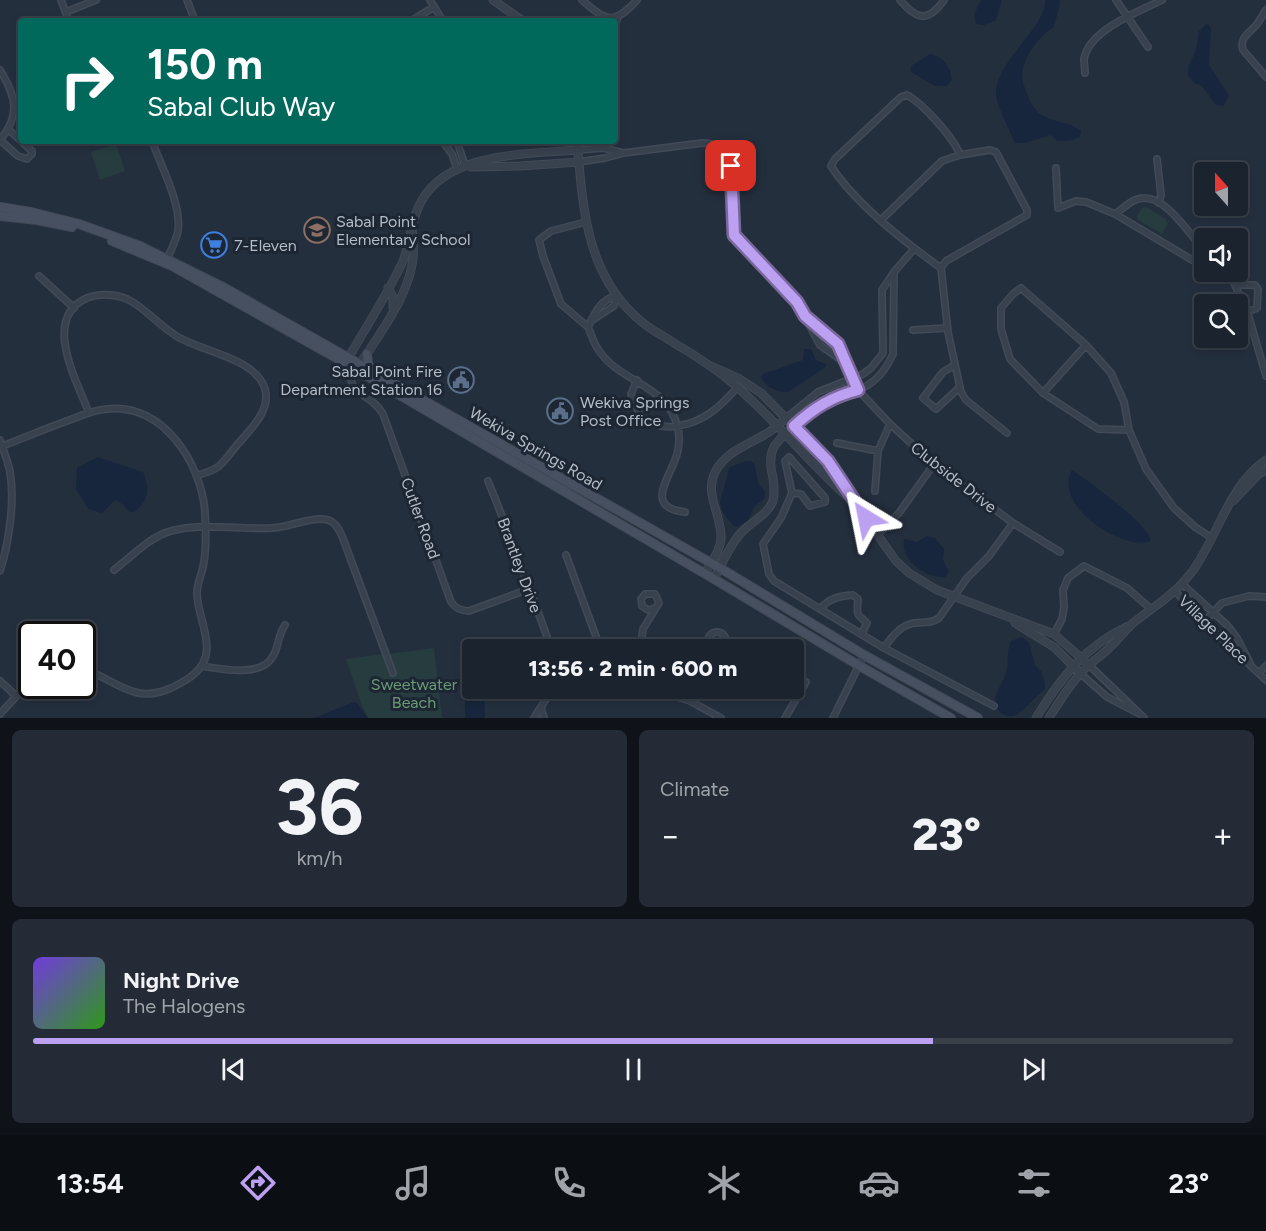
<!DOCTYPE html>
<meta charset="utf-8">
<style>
:root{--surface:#1b232e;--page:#242b36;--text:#f1f3f6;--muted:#a0a4aa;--line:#39404a;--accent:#bca0f2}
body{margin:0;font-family:Figtree,sans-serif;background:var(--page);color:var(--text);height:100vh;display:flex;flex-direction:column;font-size:22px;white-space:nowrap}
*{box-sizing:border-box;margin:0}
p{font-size:20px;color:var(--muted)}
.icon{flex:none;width:33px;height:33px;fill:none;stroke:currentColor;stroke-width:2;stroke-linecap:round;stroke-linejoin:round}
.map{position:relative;height:718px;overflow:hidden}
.panel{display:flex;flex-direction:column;gap:12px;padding:12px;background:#0f1319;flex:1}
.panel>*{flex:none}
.top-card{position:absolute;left:18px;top:18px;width:600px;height:126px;border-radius:6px;box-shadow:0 3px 9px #0003,0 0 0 2px var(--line);background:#00695c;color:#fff;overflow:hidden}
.needle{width:39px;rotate:339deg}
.controls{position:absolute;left:1194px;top:162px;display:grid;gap:12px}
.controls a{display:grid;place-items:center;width:54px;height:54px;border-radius:6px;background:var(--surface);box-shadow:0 3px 9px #0003,0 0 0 2px var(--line);font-size:30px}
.speed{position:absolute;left:18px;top:621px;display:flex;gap:12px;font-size:30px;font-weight:700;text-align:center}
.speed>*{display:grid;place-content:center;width:78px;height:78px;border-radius:50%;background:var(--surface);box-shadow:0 3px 9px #0003,0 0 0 2px var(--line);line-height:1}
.speed .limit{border:3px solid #111;border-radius:9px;background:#fff;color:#111}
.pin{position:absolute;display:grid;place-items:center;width:51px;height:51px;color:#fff;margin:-26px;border-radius:12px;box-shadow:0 3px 9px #0006}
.me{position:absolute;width:66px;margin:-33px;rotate:325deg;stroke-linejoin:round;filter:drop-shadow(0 0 4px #0008)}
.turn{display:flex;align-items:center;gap:21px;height:126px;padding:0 30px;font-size:27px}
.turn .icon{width:78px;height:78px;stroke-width:2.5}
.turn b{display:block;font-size:42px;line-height:51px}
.big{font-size:45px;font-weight:800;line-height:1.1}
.panel .widget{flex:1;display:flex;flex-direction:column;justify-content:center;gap:9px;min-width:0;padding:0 21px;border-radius:9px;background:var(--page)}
.panel .dial{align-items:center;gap:0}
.dial b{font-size:78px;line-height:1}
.song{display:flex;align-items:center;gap:18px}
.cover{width:72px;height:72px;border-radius:9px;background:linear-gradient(135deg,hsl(260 70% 55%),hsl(110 70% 35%))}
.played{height:6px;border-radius:3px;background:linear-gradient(90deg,var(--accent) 75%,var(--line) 75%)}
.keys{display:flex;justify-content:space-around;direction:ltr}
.heat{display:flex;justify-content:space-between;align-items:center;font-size:33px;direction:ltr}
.panel .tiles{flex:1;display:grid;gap:12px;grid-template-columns:1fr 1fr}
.widget:last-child{grid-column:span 2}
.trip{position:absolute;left:462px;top:639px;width:342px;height:60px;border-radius:6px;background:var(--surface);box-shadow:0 3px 9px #0003,0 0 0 2px var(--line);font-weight:800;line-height:60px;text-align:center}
.tabs{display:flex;height:96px;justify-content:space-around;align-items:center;background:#0b0e12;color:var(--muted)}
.tabs .icon{width:42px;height:42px}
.tabs .active{color:var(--accent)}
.tabs b{font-size:27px;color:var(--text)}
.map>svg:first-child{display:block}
.green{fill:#263c3f}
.water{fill:#17263c}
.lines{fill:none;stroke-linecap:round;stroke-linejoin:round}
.minor-casing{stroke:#414a57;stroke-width:8}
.tertiary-casing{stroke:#414a57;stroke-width:9}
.secondary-casing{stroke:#414a57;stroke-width:10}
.minor{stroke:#38414e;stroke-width:5}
.tertiary{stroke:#38414e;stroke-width:7}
.secondary{stroke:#465061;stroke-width:8}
.route-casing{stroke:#7a689d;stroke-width:15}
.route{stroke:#bca0f2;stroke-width:10}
.labels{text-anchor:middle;stroke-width:6;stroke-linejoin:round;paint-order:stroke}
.poi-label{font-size:16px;fill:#b4bcc9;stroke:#1d2633;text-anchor:start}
.street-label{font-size:16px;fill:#b4bcc9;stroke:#1d2633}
.park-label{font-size:16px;fill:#6b9a76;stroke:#1d2633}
</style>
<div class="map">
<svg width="1266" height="718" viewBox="0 0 1266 718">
<rect width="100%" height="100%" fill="#242f3e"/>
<!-- green -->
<path class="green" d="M116,144L125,171L100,180L91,152Z
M1146,207L1166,219L1168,224L1162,234L1138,220L1137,216L1142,208Z
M434,648L442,718H368L361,703L346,659L384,654L392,676L397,674L389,654Z"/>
<!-- water -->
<path class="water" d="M981,0H1002L996,20L984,25L976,24L974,14Z
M1045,0H1060V4L1054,27C1039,36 1023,57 1022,76C1022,82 1025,88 1027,94C1030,101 1033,108 1039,113C1052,123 1070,121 1081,131L1080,137L1069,141H1057L1051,135L1025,143H1015C1011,132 996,105 996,94C995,61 1047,27 1045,0Z
M1206,24L1209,25L1211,30L1209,65L1229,95L1223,106L1216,105L1202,86L1194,83L1188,75V67L1196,50L1199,31Z
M930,54C944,57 950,66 952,80L947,86H935L911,72V66Z
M804,349H811L816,360L826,364V367L788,392C778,393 765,387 761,377L763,374L803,360Z
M98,457L143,472C150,488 149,502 134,512H129L124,505L115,500L102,513L88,509L76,489L77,468Z
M745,461H751L755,465L758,483L765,492L764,499L754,507L748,521L736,527C729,523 720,510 720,502C721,497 728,474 729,468Z
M1072,470C1088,481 1148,523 1151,541C1122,552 1052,505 1072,470Z
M927,536L935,538L944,549L943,560L949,572L945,577C925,578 900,560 904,539L917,542Z
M1022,637L1029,643L1035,665L1041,671L1045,683V689C1036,695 1021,715 1013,716C1008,717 1004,715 1000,712C988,701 1002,685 1006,673C1009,662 1006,652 1011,641Z
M465,679H472V688L484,689L485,718H465Z
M354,702L357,703L368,718H314Z"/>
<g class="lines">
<!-- minor casing -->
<g class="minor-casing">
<path id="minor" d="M61,0L69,21
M187,0L195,21
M430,0L443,21
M582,0C607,22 614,25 637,0
M900,0C917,20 928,23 944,0
M1116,0L1148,47
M1266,10C1263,14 1261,19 1257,24C1250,33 1239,37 1243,50L1266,77
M66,12L96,0
M411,21L434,7
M615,27L618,16
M0,70C16,96 21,115 0,140
M1085,73C1085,69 1084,63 1084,59C1089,30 1138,12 1162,0
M9,130L21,141
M0,140L18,156L27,159L32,154V151L21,141
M152,141C161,166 182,205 178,231C176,241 170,252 166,261
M442,141L452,154L457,169
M457,141L465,166
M578,150L603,148L623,153
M1157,159L1161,195L1159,203
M579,162L605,158L624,153L702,143C732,143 732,175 732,197C733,210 733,222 733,235L797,302L820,345L848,365
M1056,168L1058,208L1076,201L1086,202L1115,214C1121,210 1128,203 1135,200C1163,188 1189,235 1204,250
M1115,214L1204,267
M881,220L942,161L960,155
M586,222L551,231L539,240L543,256L561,304L588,327
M941,268C906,243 854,202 831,166L835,159L901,97L907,95C923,104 954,138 960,155L990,150L996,152L1027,210V215L946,261L941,268L948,332L961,392L966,400L1007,433
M1211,272L1220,277L1229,273
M1229,272L1248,314L1266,376
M39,276L74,308
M1235,285H1255L1258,289L1257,308L1247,312
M806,317L838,344L858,390L890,424L934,464L1013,523L1060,552
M588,327C592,336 594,345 600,352C623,384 667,384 678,428C680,439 679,450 675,460C667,481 646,508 685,512
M588,327C595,313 600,300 616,296L614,306L591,321
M913,330L947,328
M955,365L943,372L923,398L936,409L960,387
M350,366C348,399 369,390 383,414L451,602C456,609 461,611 469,611L529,589
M637,380L631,394C634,402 637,412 644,418C662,434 693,425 710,413C721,406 729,396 738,387
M1043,393L1086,345
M89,413C77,381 41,318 87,298C99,293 115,294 127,299C146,308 160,327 178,337C202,351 247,357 262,382C276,406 251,429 237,445C231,452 226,460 219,466C213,471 205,473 198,475
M786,418L818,392L863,374L871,368L883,353L882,290L894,272L914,249
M794,426C805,416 817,404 831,398C840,394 849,394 858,390C874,384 886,370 893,354L894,274
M1129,430L1098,429L1043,393L1010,359L1001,329V308L1013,294L1021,288L1086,345L1111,373L1124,402L1129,430L1146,469L1174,508L1195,527L1212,538
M0,440C3,450 8,461 10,472C15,501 9,543 0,571
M837,443L878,451
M0,447C21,439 42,430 64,422C78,417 92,410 107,409C163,402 202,464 205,513C206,530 207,550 203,567C201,576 197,584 197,593C197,620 221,652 194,674C188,680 179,684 171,688C134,705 116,680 82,668
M789,457L825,498V502L810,506L801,494L792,493L785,461Z
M488,481C511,537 531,593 552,650
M875,491L878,451L890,424
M792,493L781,518L763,544L769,574L774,581L884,648L994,706
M878,534L899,513L934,464
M566,555L601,650
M114,570C131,557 151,536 171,531C204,522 240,530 273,528C289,527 308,518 322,519C333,519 338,527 342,536L393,673
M1182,584L1227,625L1237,638L1250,663
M1175,591L1204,622L1266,680
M820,609C829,598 840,596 853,595L858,599C857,614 855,613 867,623L862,633
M1204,622L1222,603L1249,596L1266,597
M708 641a9 9 0 1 1 18 0a9 9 0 1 1-18 0Z
M1054,634L1062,619L1064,607L1063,590L1068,578L1084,566L1127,588L1151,609
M884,648C891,638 898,628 910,624C920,621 930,625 939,618L967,578L989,556L1013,523
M640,650L643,629L659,603L655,594H645L641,599L642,606L648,610L655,608
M1089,665L1144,718
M202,666C221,669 262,678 273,656C279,647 277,637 285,625
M1259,673L1266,666
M1081,674L1107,697L1136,712
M0,681L16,696
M649,688L690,701L721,718
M787,688L798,696
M690,701L697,688
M541,708L544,718
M0,714L32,679
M534,718L553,688
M785,718L806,682L794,675
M833,718L864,655"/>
</g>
<!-- tertiary casing -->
<g class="tertiary-casing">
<path id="tertiary" d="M493,0L523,21
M577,141C583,209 586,277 643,323C653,331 664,336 674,343C696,356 718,370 737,387C778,422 810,465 850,499
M471,167L520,166L579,162
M388,288L393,297V308
M349,361V357C367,325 388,294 403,261C411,241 411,218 422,200C449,152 529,154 578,150
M356,364L360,363L367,354C384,327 406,298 412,265C415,252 413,240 412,227
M711,366L738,378L761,393L828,461L855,503L896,561L909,573L937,590L1054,634L1089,665
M1233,501L1259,474L1266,470
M705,573C711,562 722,549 721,535C720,510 702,491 718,467C729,451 747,445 764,435C772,431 779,424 786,418
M714,579C722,563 729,547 740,534C750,522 767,516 773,501C775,493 774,485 773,478C766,451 774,443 794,426
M1015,623L1054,647L1081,674
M1036,718C1060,679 1085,646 1128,626
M1049,718C1061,699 1073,679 1090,664C1097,658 1105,653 1111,646C1119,639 1125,630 1133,623C1155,606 1178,592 1194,569C1219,533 1230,484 1266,460"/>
</g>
<!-- secondary casing -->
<g class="secondary-casing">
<path id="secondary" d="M0,207L31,212L79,224L140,246L225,288L720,568L864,655L978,718
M0,216L37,220L72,227
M112,241L172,266L338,359L714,579L858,665L951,718
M367,354L368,364L371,368"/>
</g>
<!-- minor -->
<use href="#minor" class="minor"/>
<!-- tertiary -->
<use href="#tertiary" class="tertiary"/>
<!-- secondary -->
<use href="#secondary" class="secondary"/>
</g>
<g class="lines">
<!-- route casing -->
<g class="route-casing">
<path id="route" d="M731,166L734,235L797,302L805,316L838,344L858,390C831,397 814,408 794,426L828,461L866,518"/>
</g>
<!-- route -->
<use href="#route" class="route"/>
</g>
<!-- icons -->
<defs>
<g id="school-ring" transform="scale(1.35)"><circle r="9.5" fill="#1d2633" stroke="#8d6e63" stroke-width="1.5"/><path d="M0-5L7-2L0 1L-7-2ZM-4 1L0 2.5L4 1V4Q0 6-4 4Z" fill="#8d6e63"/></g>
<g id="supermarket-ring" transform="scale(1.35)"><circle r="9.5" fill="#1d2633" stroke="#3f7fe0" stroke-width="1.5"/><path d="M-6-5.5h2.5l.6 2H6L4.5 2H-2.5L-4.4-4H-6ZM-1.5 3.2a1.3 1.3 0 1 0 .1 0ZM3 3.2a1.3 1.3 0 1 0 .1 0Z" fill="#3f7fe0"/></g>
<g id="civic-ring" transform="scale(1.35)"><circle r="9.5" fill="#1d2633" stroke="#5c6f8a" stroke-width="1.5"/><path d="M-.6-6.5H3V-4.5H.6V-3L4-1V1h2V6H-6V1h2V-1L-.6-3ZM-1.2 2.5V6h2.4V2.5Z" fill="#5c6f8a"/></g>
</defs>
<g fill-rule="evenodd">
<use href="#school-ring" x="317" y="230"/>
<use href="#supermarket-ring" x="214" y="245"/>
<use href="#civic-ring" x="461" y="380"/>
<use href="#civic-ring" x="560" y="411"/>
</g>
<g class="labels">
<!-- poi labels -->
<g class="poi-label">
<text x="336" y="227">Sabal Point<tspan x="336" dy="18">Elementary School</tspan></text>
<text x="234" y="251">7-Eleven</text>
<text x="442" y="377" text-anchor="end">Sabal Point Fire<tspan x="442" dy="18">Department Station 16</tspan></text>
<text x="580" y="408">Wekiva Springs<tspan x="580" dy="18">Post Office</tspan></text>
</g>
<!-- street labels -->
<g class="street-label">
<text transform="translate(536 448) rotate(30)" y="6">Wekiva Springs Road</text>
<text transform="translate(954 477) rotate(38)" y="6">Clubside Drive</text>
<text transform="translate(421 518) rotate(70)" y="6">Cutler Road</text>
<text transform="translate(520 565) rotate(70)" y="6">Brantley Drive</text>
<text transform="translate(1214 629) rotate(44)" y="6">Village Place</text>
</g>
<!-- park labels -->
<g class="park-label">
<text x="414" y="690">Sweetwater<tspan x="414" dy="18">Beach</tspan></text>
</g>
</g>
</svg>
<div class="controls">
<a><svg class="needle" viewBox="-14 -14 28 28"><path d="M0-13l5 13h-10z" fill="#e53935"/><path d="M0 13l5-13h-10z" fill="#a0a4aa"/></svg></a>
<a><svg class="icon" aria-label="sound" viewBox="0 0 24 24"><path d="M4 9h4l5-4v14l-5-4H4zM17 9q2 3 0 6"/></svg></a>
<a><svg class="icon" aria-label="search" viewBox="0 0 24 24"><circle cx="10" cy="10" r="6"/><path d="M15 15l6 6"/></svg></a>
</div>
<div class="speed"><div class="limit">40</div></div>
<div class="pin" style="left:731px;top:166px;background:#d93025"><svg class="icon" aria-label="arrive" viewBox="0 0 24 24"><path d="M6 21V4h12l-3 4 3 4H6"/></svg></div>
<svg class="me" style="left:866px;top:518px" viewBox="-20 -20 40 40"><path d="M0-17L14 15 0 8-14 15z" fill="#bca0f2" stroke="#fff" stroke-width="4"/></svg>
<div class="trip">13:56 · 2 min · 600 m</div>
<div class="top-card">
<div class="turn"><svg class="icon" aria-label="right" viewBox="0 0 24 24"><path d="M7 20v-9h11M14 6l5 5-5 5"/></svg><div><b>150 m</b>Sabal Club Way</div></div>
</div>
</div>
<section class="panel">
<div class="tiles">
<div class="widget dial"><b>36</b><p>km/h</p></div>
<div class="widget"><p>Climate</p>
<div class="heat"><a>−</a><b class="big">23°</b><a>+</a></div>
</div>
<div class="widget">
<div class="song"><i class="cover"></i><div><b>Night Drive</b><p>The Halogens</p></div></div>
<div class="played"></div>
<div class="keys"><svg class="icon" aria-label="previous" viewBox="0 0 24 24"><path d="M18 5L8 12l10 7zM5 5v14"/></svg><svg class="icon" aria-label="pause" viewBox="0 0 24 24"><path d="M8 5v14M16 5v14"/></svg><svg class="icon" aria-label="next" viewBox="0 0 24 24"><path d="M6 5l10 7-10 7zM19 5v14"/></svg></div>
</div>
</div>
</section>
<nav class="tabs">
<b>13:54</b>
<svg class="icon active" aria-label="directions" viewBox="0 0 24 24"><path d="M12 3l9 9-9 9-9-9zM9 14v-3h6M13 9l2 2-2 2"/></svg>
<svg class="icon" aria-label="music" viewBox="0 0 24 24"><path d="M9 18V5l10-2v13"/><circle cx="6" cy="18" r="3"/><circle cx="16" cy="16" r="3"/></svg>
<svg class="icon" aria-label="phone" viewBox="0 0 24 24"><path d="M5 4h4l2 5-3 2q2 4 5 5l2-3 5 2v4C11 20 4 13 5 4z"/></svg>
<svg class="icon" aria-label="climate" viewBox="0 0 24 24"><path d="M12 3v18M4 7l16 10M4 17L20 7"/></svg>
<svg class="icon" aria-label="car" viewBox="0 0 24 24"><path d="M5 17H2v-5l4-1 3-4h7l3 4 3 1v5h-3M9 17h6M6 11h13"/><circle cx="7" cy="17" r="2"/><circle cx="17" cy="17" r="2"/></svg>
<svg class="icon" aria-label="filters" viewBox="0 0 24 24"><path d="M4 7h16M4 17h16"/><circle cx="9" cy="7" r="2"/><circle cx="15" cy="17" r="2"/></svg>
<b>23°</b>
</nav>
